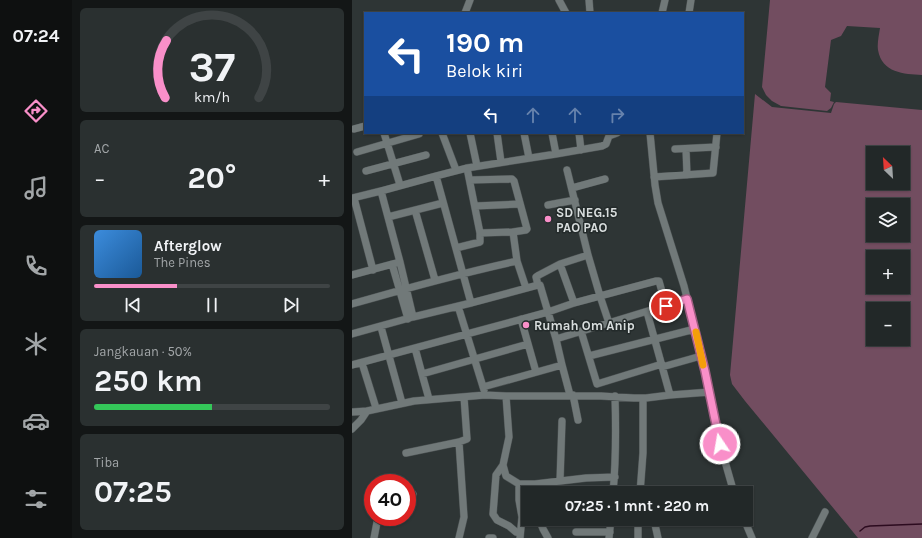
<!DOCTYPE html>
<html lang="id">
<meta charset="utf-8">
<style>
:root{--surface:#222828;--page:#2a3030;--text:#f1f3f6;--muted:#a2a6a8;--line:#3f4445;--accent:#f98fc9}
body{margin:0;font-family:Karla,sans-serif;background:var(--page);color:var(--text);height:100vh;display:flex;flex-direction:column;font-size:15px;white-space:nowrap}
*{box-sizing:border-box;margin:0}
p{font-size:13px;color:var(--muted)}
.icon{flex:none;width:22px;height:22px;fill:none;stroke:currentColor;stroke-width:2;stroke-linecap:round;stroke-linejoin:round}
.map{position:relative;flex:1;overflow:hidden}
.panel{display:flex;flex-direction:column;gap:8px;padding:8px;background:#131616;width:280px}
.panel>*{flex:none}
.top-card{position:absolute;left:12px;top:12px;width:380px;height:122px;border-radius:0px;box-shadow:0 1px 3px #0004,0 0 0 1px var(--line);background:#1a4fa0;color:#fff;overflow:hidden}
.needle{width:26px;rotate:335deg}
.fabs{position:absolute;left:514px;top:146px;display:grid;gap:8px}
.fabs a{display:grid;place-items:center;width:44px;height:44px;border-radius:0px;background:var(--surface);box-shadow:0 1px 3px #0004,0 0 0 1px var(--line);font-size:20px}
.speed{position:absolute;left:12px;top:474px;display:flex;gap:8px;font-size:20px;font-weight:700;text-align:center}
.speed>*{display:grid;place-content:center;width:52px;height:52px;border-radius:50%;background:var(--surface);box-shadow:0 1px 3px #0004,0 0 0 1px var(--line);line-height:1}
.speed .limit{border:6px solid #d22;background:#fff;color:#111}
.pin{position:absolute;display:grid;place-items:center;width:34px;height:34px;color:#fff;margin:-17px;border:2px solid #fff;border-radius:50%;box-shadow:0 1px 4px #0007}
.me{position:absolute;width:44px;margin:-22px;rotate:348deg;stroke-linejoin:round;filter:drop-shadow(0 0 3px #0008)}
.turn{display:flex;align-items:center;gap:14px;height:84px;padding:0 16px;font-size:18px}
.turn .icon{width:52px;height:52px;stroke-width:2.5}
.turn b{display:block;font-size:28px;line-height:34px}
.lanes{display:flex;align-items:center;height:38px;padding:0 16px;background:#0003;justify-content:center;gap:20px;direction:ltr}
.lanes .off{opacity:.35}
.big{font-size:30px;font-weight:700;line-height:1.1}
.panel .widget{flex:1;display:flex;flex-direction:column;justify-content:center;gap:6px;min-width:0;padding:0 14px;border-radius:6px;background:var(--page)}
.panel .dial{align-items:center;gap:0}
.dial svg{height:104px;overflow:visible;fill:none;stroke:var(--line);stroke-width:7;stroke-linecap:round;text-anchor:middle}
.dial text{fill:var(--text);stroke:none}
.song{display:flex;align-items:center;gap:12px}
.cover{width:48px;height:48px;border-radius:6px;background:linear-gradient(135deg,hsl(210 70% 55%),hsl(210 70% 35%))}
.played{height:4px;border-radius:2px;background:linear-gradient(90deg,var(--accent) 35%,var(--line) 35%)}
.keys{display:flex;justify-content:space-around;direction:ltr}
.heat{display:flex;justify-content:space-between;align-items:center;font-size:22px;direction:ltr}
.charge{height:6px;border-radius:3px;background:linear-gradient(90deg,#34c759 50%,var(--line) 0)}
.trip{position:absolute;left:169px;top:486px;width:232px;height:40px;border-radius:0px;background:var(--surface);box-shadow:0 1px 3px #0004,0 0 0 1px var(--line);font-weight:700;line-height:40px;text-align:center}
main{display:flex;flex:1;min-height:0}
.tabs{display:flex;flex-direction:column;width:72px;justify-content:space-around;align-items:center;background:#0e1010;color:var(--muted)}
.tabs .icon{width:28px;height:28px}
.tabs .current{color:var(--accent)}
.tabs b{font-size:18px;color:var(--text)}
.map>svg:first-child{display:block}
.green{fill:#724d60;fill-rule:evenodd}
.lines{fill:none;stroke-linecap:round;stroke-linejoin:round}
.stream{stroke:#2c0b1f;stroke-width:1.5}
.minor-casing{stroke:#4c5253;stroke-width:8}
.minor{stroke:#717979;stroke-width:7}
.route-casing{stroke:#a25d83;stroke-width:10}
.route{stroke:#f98fc9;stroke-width:7}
.slow{stroke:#f59e0b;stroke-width:7}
.poi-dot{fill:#f98fc9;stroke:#242b2b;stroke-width:1.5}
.labels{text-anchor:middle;stroke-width:3;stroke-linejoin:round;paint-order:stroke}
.poi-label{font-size:13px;font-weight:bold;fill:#d8dddd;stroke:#242b2b;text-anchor:start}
</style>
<main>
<nav class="tabs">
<b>07:24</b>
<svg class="icon current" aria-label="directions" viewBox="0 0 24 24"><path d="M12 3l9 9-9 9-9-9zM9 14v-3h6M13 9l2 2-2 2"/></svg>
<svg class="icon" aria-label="music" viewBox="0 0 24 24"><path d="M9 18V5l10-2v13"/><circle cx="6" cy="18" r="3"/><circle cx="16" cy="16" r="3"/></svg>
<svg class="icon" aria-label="phone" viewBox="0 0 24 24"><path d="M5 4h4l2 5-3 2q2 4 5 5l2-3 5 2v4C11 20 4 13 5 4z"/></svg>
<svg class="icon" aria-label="climate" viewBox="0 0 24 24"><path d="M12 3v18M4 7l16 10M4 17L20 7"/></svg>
<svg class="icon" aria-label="car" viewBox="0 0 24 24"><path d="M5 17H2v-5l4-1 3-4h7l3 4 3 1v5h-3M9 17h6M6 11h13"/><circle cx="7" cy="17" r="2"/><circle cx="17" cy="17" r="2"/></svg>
<svg class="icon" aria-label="filters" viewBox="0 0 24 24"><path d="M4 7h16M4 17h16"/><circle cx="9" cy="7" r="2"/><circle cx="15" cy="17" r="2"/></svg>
</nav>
<section class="panel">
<div class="widget dial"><svg viewBox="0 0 100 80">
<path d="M14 69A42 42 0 1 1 86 69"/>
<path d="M14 69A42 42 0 0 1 15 25" stroke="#f98fc9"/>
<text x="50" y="56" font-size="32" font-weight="700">37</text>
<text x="50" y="72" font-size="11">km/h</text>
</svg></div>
<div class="widget"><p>AC</p>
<div class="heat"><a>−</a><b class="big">20°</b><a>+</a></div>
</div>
<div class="widget">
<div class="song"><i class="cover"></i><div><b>Afterglow</b><p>The Pines</p></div></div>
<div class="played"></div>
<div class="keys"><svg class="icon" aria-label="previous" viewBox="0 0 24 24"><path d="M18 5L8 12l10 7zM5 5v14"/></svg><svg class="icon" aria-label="pause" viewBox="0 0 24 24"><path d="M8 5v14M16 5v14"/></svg><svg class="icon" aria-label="next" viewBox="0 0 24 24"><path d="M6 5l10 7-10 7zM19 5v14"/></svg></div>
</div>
<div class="widget"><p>Jangkauan · 50%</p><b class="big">250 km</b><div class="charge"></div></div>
<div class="widget"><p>Tiba</p><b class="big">07:25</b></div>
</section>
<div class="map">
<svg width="570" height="538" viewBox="0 0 570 538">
<rect width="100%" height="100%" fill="#2e3535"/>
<!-- green -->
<path class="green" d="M418,0H570V75C552,74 530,73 526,50C525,43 527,35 528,28L495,26L489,36L479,40L473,87L479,93L478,101L482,102L479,108L475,111L429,106L420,101L414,95L410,87Z
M403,94L420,107L479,113L482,104L484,102L570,110V538H506L393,401L380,384L378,375ZM521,153H551V183H521ZM521,205H551V235H521ZM521,257H551V287H521ZM521,309H551V339H521Z"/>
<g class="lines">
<!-- stream -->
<path class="stream" d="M508,531L513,527L518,526L570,524"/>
<!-- minor casing -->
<g class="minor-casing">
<path id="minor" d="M207,0L214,13
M237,0L238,13
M113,13L118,0
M310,13L313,0
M337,13L339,0
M2,129L13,126
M32,133L48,185
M90,133L104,170
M118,133L125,166
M145,133L149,162
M172,133L177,158
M200,133L204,154
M227,133L229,150
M298,133L303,185L306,203L332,286L353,371L368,444L382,493
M323,149L364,147
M334,149L335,175
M5,152L67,134
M215,170L236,255L248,296L257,323
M14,171L74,155
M302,177L361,173L365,133
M118,180L160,179L162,181L175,229L174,230L161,232L165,261L174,288
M220,188L253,179
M0,198L29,191
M2,198L21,270
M196,205L223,200
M123,206L168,204
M63,210L83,280
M36,217L91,203
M128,233L161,232
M104,248L128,242V233L115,168
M48,262L61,317
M40,264L56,319
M0,275L48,262L29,191L84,176
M186,285L184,277L187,275L208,264L236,255
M119,303L186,285H188L204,339L335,299
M222,303L304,281H307L314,306
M0,304C55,288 110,273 165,261
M106,306L132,390
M169,319L184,372
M29,327L50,403
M229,331L245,384L310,364
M0,334L61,317L119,303L84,176L115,168L204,154L250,146L254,144L257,136L265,133
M63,348L70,374L176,344
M237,356L343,329
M10,363L24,408
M0,365L196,312L222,303L208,264
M210,365L218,395
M310,367L349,356
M70,374L77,399
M131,387L210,365L204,339
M221,395L226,420
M318,395L358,392
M154,396L157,437L151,465L154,476L167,484
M0,412L15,411
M0,429L9,420L15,411L62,401L133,395L154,396H249L282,398H294L318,395L295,312
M54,453L107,442L115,439L112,397
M151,465L144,475L141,514L145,520L157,526L164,532L168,533
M208,481L210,421
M261,493C264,461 264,429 263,396
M288,493L291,453V398
M55,496L61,494
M167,496L176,497
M187,519L191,529L196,538
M286,519V538
M392,519L400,538
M302,520L306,538
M224,532H258
M22,538L26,517
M107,538L112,517L107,442
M137,538H141
M168,538L170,517L167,500V484H183L234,478L263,477
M257,538L259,519
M460,538L473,512"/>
</g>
<!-- minor -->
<use href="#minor" class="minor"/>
</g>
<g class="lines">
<!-- route casing -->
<g class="route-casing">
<path id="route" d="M314,306L335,299L353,371L368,444"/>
</g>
<!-- route -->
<use href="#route" class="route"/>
<!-- slow -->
<path class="slow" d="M344,332L351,365"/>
</g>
<!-- markers -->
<g class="poi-dot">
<circle cx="196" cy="219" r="4"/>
<circle cx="174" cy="325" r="4"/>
</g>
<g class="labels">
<!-- poi labels -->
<g class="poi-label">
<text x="204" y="217">SD NEG.15<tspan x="204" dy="15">PAO PAO</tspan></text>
<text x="182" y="330">Rumah Om Anip</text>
</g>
</g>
</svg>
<div class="fabs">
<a><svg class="needle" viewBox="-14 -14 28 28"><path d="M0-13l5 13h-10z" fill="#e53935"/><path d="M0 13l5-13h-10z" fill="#a2a6a8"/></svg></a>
<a><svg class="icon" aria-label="layers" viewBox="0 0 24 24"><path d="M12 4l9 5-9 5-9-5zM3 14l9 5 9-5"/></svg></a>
<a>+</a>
<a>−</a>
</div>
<div class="speed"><div class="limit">40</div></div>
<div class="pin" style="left:314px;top:306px;background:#d93025"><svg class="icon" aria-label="arrive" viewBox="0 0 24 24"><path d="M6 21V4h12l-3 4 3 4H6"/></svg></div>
<svg class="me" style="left:368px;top:444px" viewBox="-20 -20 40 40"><circle r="17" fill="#f98fc9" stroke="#fff" stroke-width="3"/><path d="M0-11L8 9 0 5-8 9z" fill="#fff"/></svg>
<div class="trip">07:25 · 1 mnt · 220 m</div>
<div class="top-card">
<div class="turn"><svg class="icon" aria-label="left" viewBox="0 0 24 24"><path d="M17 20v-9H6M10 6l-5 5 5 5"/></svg><div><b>190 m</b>Belok kiri</div></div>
<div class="lanes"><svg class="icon" aria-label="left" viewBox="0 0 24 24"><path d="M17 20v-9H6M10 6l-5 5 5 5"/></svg><svg class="icon off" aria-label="ahead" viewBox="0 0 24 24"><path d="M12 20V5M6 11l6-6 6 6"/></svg><svg class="icon off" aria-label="ahead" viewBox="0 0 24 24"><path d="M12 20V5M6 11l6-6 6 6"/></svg><svg class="icon off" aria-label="right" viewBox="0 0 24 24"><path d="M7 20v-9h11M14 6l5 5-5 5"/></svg></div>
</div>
</div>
</main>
